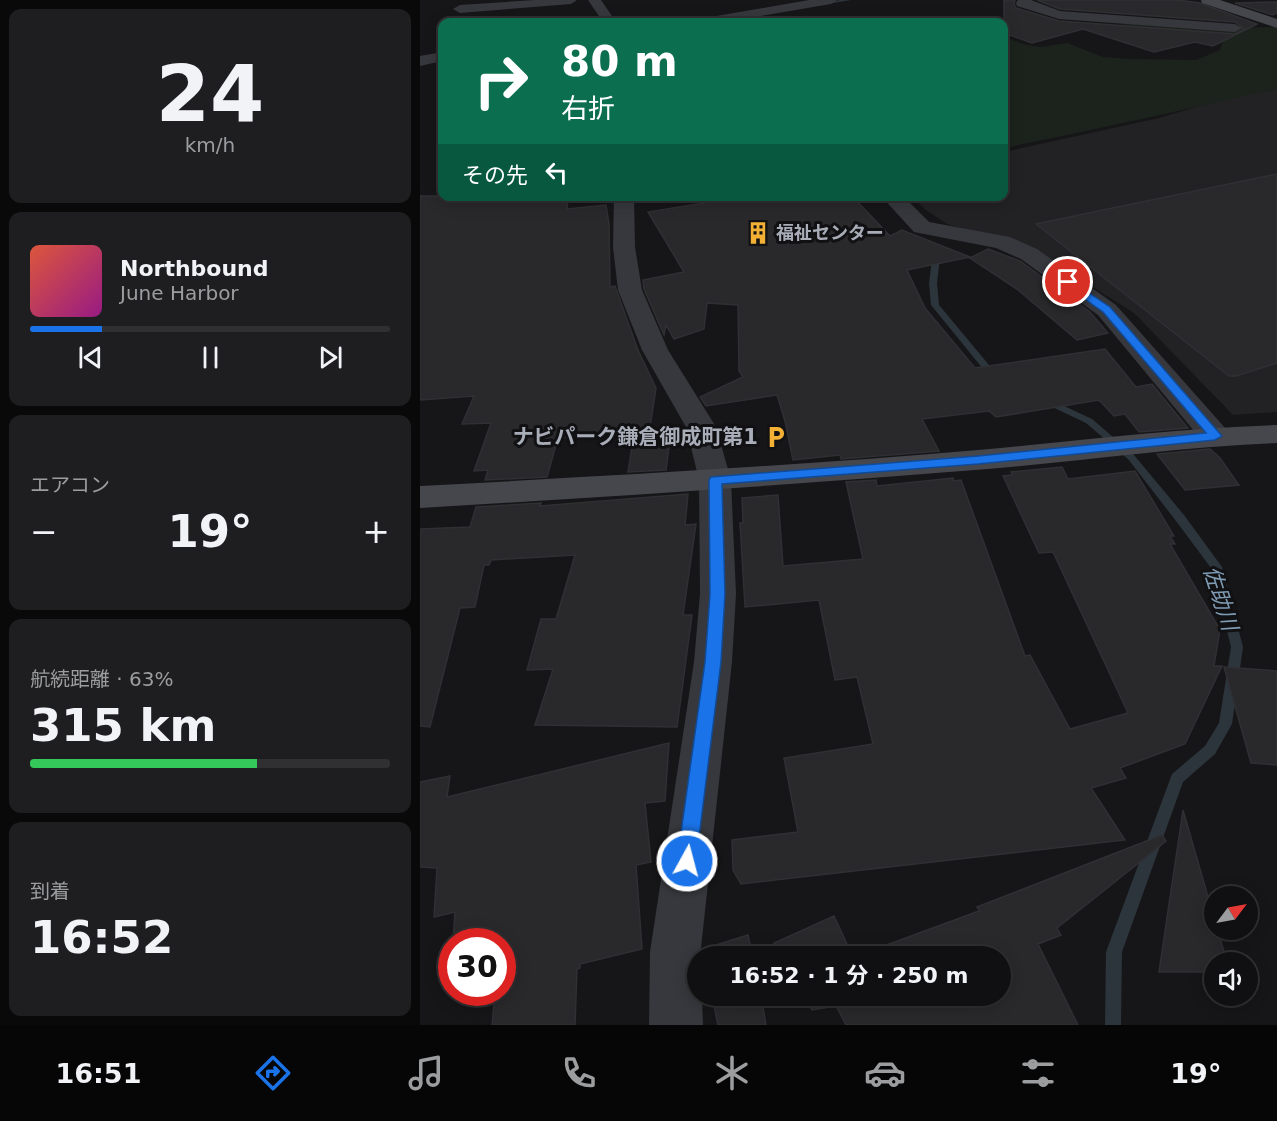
<!DOCTYPE html>
<html lang="ja">
<meta charset="utf-8">
<style>
:root{--surface:#101012;--page:#1e1e20;--text:#f1f3f6;--muted:#9c9d9f;--line:#303032;--accent:#1a73e8}
body{margin:0;font-family:"DejaVu Sans","Noto Sans JP",sans-serif;background:var(--page);color:var(--text);height:100vh;display:flex;flex-direction:column;font-size:22px;white-space:nowrap}
*{box-sizing:border-box;margin:0}
p{font-size:20px;color:var(--muted)}
.icon{flex:none;width:33px;height:33px;fill:none;stroke:currentColor;stroke-width:2;stroke-linecap:round;stroke-linejoin:round}
.map{position:relative;flex:1;overflow:hidden}
.sheet{display:flex;flex-direction:column;gap:9px;padding:9px;background:#09090a;width:420px}
.sheet>*{flex:none}
.banner{position:absolute;left:18px;top:18px;width:570px;height:183px;border-radius:12px;box-shadow:0 3px 15px #0003,0 0 0 2px var(--line);background:#0b6e4f;color:#fff;overflow:hidden}
.needle{width:39px;rotate:58deg}
.controls{position:absolute;left:784px;top:886px;display:grid;gap:12px}
.controls a{display:grid;place-items:center;width:54px;height:54px;border-radius:50%;background:var(--surface);box-shadow:0 3px 15px #0003,0 0 0 2px var(--line);font-size:30px}
.speed{position:absolute;left:18px;top:928px;display:flex;gap:12px;font-size:30px;font-weight:700;text-align:center}
.speed>*{display:grid;place-content:center;width:78px;height:78px;border-radius:50%;background:var(--surface);box-shadow:0 3px 15px #0003,0 0 0 2px var(--line);line-height:1}
.speed .limit{border:9px solid #d22;background:#fff;color:#111}
.pin{position:absolute;display:grid;place-items:center;width:51px;height:51px;color:#fff;margin:-26px;border:3px solid #fff;border-radius:50%;box-shadow:0 2px 6px #0007}
.me{position:absolute;width:66px;margin:-33px;rotate:7deg;stroke-linejoin:round;filter:drop-shadow(0 0 4px #0008)}
.turn{display:flex;align-items:center;gap:21px;height:126px;padding:0 24px;font-size:27px}
.turn .icon{width:78px;height:78px;stroke-width:2.5}
.turn b{display:block;font-size:42px;line-height:51px}
.then{display:flex;align-items:center;height:57px;padding:0 24px;background:#0003;gap:12px;font-size:22px}
.big{font-size:45px;font-weight:700;line-height:1.1}
.sheet .widget{flex:1;display:flex;flex-direction:column;justify-content:center;gap:9px;min-width:0;padding:0 21px;border-radius:12px;background:var(--page)}
.sheet .dial{align-items:center;gap:0}
.dial b{font-size:78px;line-height:1}
.song{display:flex;align-items:center;gap:18px}
.cover{width:72px;height:72px;border-radius:9px;background:linear-gradient(135deg,hsl(10 70% 55%),hsl(310 70% 35%))}
.played{height:6px;border-radius:3px;background:linear-gradient(90deg,var(--accent) 20%,var(--line) 20%)}
.keys{display:flex;justify-content:space-around;direction:ltr}
.heat{display:flex;justify-content:space-between;align-items:center;font-size:33px;direction:ltr}
.charge{height:9px;border-radius:4px;background:linear-gradient(90deg,#34c759 63%,var(--line) 0)}
.trip{position:absolute;left:267px;top:946px;width:324px;height:60px;border-radius:30px;background:var(--surface);box-shadow:0 3px 15px #0003,0 0 0 2px var(--line);font-weight:700;line-height:60px;text-align:center}
.tab-bar{display:flex;height:96px;justify-content:space-around;align-items:center;background:#060607;color:var(--muted)}
.tab-bar .icon{width:42px;height:42px}
.tab-bar .selected{color:var(--accent)}
.tab-bar b{font-size:27px;color:var(--text)}
main{display:flex;flex:1;min-height:0}
.map>svg:first-child{display:block}
.built{fill:#222225}
.green{fill:#1c231d}
.lines{fill:none;stroke-linecap:round;stroke-linejoin:round}
.stream{fill:#2c353c;fill-rule:evenodd}
.building{fill:#29292c;stroke:#303034;stroke-width:1.5}
.street{fill:#37383d;fill-rule:evenodd}
.secondary{fill:#45474d;fill-rule:evenodd}
.route{fill:#1a73e8;stroke:#114b97;stroke-width:1.5}
.labels{text-anchor:middle;stroke-width:6;stroke-linejoin:round;paint-order:stroke}
.far-poi-label{font-size:18px;font-weight:bold;fill:#a8adb8;stroke:#111113;text-anchor:start}
.poi-label{font-size:21px;font-weight:bold;fill:#a8adb8;stroke:#111113;text-anchor:end}
.water-label{font-size:22px;font-style:italic;fill:#7f9bb3;stroke:#111113}
</style>
<main>
<section class="sheet">
<div class="widget dial"><b>24</b><p>km/h</p></div>
<div class="widget">
<div class="song"><i class="cover"></i><div><b>Northbound</b><p>June Harbor</p></div></div>
<div class="played"></div>
<div class="keys"><svg class="icon" aria-label="previous" viewBox="0 0 24 24"><path d="M18 5L8 12l10 7zM5 5v14"/></svg><svg class="icon" aria-label="pause" viewBox="0 0 24 24"><path d="M8 5v14M16 5v14"/></svg><svg class="icon" aria-label="next" viewBox="0 0 24 24"><path d="M6 5l10 7-10 7zM19 5v14"/></svg></div>
</div>
<div class="widget"><p>エアコン</p>
<div class="heat"><a>−</a><b class="big">19°</b><a>+</a></div>
</div>
<div class="widget"><p>航続距離 · 63%</p><b class="big">315 km</b><div class="charge"></div></div>
<div class="widget"><p>到着</p><b class="big">16:52</b></div>
</section>
<div class="map">
<svg width="857" height="1025" viewBox="0 0 857 1025">
<rect width="100%" height="100%" fill="#161618"/>
<!-- built -->
<path class="built" d="M857,89V412L813,415L714,313L617,252L527,224L506,210L492,197L584,196V152L739,118L799,100Z"/>
<!-- green -->
<path class="green" d="M710,20L803,28L857,27V89C766,109 675,130 584,148V37L606,45L622,47L647,43L683,57L709,59L776,60L800,50L803,41L755,31L702,25Z"/>
<g class="lines">
<!-- stream -->
<path class="stream" d="M420,0H431L401,5L399,4Z
M507,253H513L520,258L517,283L519,305L574,371L578,373V377L575,378L568,375L511,305L509,283L512,259L507,257Z
M627,398L672,419L714,455L764,515L802,567L823,647L812,724L795,754L763,782L702,952L701,1025H685L686,952L752,774L785,746L799,723L811,647L791,568L756,521L708,459L666,423L624,403L622,401L624,399Z"/>
</g>
<!-- building -->
<path class="building" d="M584,0H595L594,4L596,8L639,21L815,34L824,29L815,22L640,9L617,0H758L780,3L837,24L793,46L775,42L734,52L663,29L612,43L584,33Z
M857,2V13L853,15L815,3Z
M857,174V363L816,376H809L616,224Z
M0,196H148L147,209L186,205L189,224L190,287L195,286L218,350L236,388L229,434L138,438L127,477L65,480L68,470L54,471L71,423L42,424L54,396L0,400Z
M328,196H432L470,236L482,230L550,257L487,270L505,308L555,368L685,349L716,387L732,384L768,428L719,432L705,414L694,416L679,400L576,417L569,411L502,419L519,451L421,459L420,455L373,460L365,421L357,395L286,406L280,397L323,377L319,371L318,305L287,303L284,329L254,339L246,325L244,335L224,289L223,280L264,272L228,212Z
M568,249L600,261L670,312L688,333L657,340L598,290L550,258Z
M250,439L246,470L208,472L213,440Z
M790,449L800,458L819,485L765,490L737,454Z
M642,467L648,479L715,471L754,536H750L755,544H750L800,630L794,666H802L765,744L700,768L706,778L671,788L705,840L321,884L313,870L312,840L378,832L364,758L453,744L437,677L415,680L399,600L325,607L320,523H323L322,498L358,495L363,566L443,559L426,482L456,480L457,486L533,478L534,481L541,480L605,656L610,655L650,729L708,713L633,552L619,553L583,476L592,475L591,472Z
M268,494L265,525L276,524L263,615H272L257,727L115,725L133,669L107,670L121,619H136L155,555L71,560L69,565H64L55,607L40,608L10,727L0,726V529L50,527L56,507L121,503L120,506Z
M804,667L857,671V765L831,763Z
M249,743L245,801L225,803L231,862L216,865L222,949L160,964V968L157,969L155,1025H72L75,993H82V942H33L35,912L14,917L17,868L0,867V782L30,776L27,797Z
M763,810L795,921V930H798L807,963H795V972H739Z
M742,835L746,841L637,928L641,935L618,944L658,1025H426L416,1006L392,1010L384,996H580V957H434L559,911L557,907Z
M414,916L433,957H362L354,943Z
M328,935L333,957H285L283,949Z
M292,996H341L346,1025H298Z"/>
<g class="lines">
<!-- street -->
<path class="street" d="M115,0H157L151,4L40,13L33,9L40,5Z
M168,0H181L196,22H183Z
M389,0H417L411,4L305,22H278L285,18Z
M598,0H611L640,11L815,24L822,28L815,32L639,19L597,6L596,3Z
M22,52V61L0,66V56Z
M194,196H214L215,247L222,290L248,350L296,427L311,480L316,594L312,662L280,957H278V996H282L283,1025H229L230,952L274,662L280,594L279,480L266,427L222,350L198,290L193,247Z
M461,196H483L509,222L590,237L617,249L696,305L806,429L810,436L806,443L795,445L784,443L678,315L601,259L576,248L494,232Z"/>
<!-- secondary -->
<path class="secondary" d="M781,0H800L857,19V28L782,3Z
M857,425V443C756,447 656,462 555,470C370,485 185,497 0,508V486C186,476 372,466 558,450C658,441 757,428 857,425Z"/>
</g>
<!-- route -->
<path class="route" d="M648,279L690,307L802,436L795,440L558,464L302,484L305,594L301,662L276,861L273,867L267,870L260,867L257,861L285,662L290,594L289,480L291,477L558,456L786,433L683,312L644,284V280Z"/>
<!-- icons -->
<defs>
<g id="building-bare" transform="scale(1.8)"><path d="M-4-6H4V6H1V3H-1V6H-4ZM-2.5-4.3h1.7v1.8h-1.7ZM.8-4.3h1.7v1.8H.8ZM-2.5-1h1.7V.8h-1.7ZM.8-1h1.7V.8H.8Z" fill="#f2b134" stroke="#111113" stroke-width="2.5" paint-order="stroke"/></g>
<g id="parking-bare" transform="scale(1.8)"><path d="M-3.5-5.5H1a3.5 3.5 0 0 1 0 7H-1V5.5H-3.5ZM-1-3.4V-.6H.8a1.4 1.4 0 0 0 0-2.8Z" fill="#f2b134" stroke="#111113" stroke-width="2.5" paint-order="stroke"/></g>
</defs>
<g fill-rule="evenodd">
<use href="#building-bare" x="338" y="233"/>
<use href="#parking-bare" x="356" y="437"/>
</g>
<g class="labels">
<!-- far-poi labels -->
<g class="far-poi-label">
<text x="356" y="239">福祉センター</text>
</g>
<!-- poi labels -->
<g class="poi-label">
<text x="338" y="444">ナビパーク鎌倉御成町第1</text>
</g>
<!-- water labels -->
<g class="water-label">
<text transform="translate(801 598) rotate(72)" y="8">佐助川</text>
</g>
</g>
</svg>
<div class="controls">
<a><svg class="needle" viewBox="-14 -14 28 28"><path d="M0-13l5 13h-10z" fill="#e53935"/><path d="M0 13l5-13h-10z" fill="#9c9d9f"/></svg></a>
<a><svg class="icon" aria-label="sound" viewBox="0 0 24 24"><path d="M4 9h4l5-4v14l-5-4H4zM17 9q2 3 0 6"/></svg></a>
</div>
<div class="speed"><div class="limit">30</div></div>
<div class="pin" style="left:648px;top:282px;background:#d93025"><svg class="icon" aria-label="arrive" viewBox="0 0 24 24"><path d="M6 21V4h12l-3 4 3 4H6"/></svg></div>
<svg class="me" style="left:267px;top:861px" viewBox="-20 -20 40 40"><circle r="17" fill="#1a73e8" stroke="#fff" stroke-width="3"/><path d="M0-11L8 9 0 5-8 9z" fill="#fff"/></svg>
<div class="trip">16:52 · 1 分 · 250 m</div>
<div class="banner">
<div class="turn"><svg class="icon" aria-label="right" viewBox="0 0 24 24"><path d="M7 20v-9h11M14 6l5 5-5 5"/></svg><div><b>80 m</b>右折</div></div>
<div class="then">その先<svg class="icon" aria-label="left" viewBox="0 0 24 24"><path d="M17 20v-9H6M10 6l-5 5 5 5"/></svg></div>
</div>
</div>
</main>
<nav class="tab-bar">
<b>16:51</b>
<svg class="icon selected" aria-label="directions" viewBox="0 0 24 24"><path d="M12 3l9 9-9 9-9-9zM9 14v-3h6M13 9l2 2-2 2"/></svg>
<svg class="icon" aria-label="music" viewBox="0 0 24 24"><path d="M9 18V5l10-2v13"/><circle cx="6" cy="18" r="3"/><circle cx="16" cy="16" r="3"/></svg>
<svg class="icon" aria-label="phone" viewBox="0 0 24 24"><path d="M5 4h4l2 5-3 2q2 4 5 5l2-3 5 2v4C11 20 4 13 5 4z"/></svg>
<svg class="icon" aria-label="climate" viewBox="0 0 24 24"><path d="M12 3v18M4 7l16 10M4 17L20 7"/></svg>
<svg class="icon" aria-label="car" viewBox="0 0 24 24"><path d="M5 17H2v-5l4-1 3-4h7l3 4 3 1v5h-3M9 17h6M6 11h13"/><circle cx="7" cy="17" r="2"/><circle cx="17" cy="17" r="2"/></svg>
<svg class="icon" aria-label="filters" viewBox="0 0 24 24"><path d="M4 7h16M4 17h16"/><circle cx="9" cy="7" r="2"/><circle cx="15" cy="17" r="2"/></svg>
<b>19°</b>
</nav>
